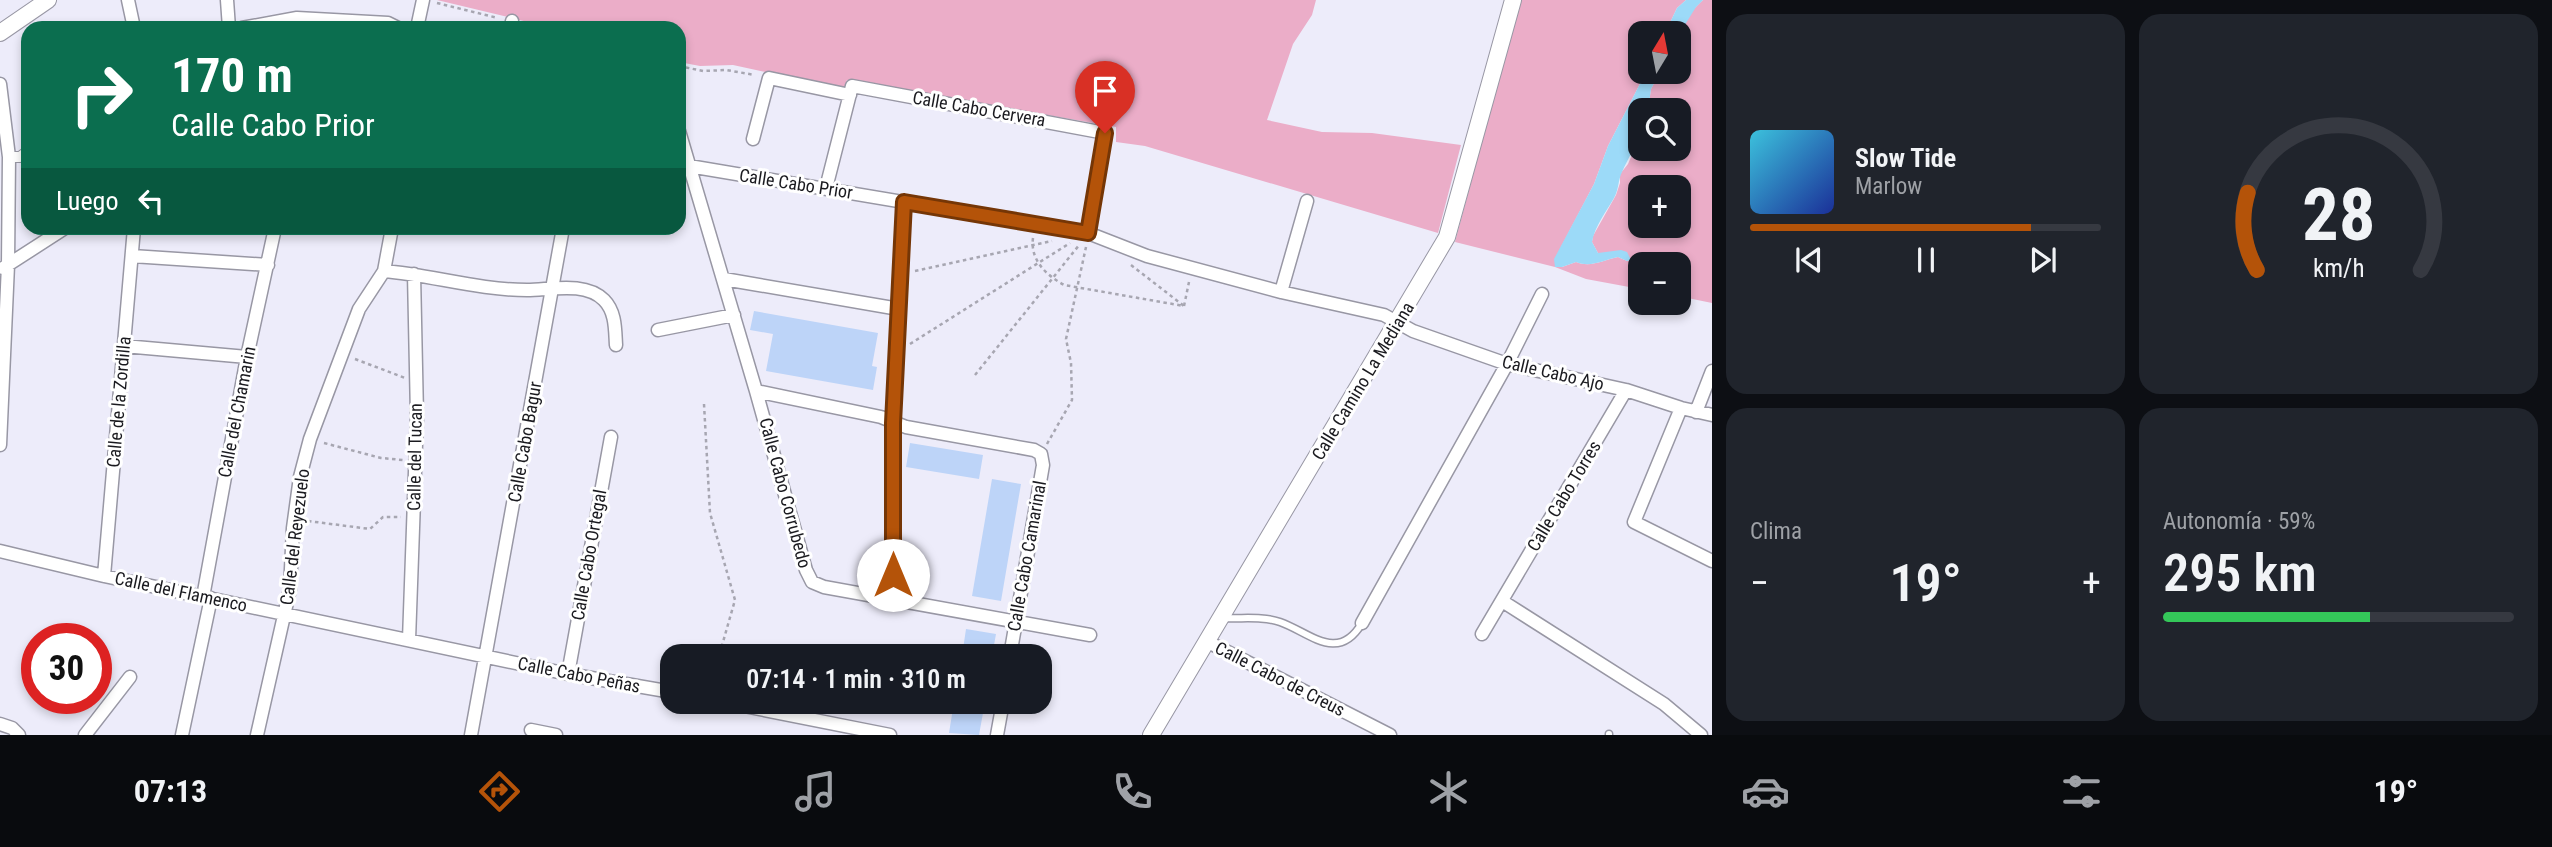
<!DOCTYPE html>
<html lang="es">
<meta charset="utf-8">
<style>
:root{--surface:#171b24;--page:#20242c;--text:#f1f3f6;--muted:#9ea1a6;--line:#363941;--accent:#b45309}
body{margin:0;font-family:"Roboto Condensed",sans-serif;background:var(--page);color:var(--text);height:100vh;display:flex;flex-direction:column;font-size:26px;white-space:nowrap}
*{box-sizing:border-box;margin:0}
p{font-size:23px;color:var(--muted)}
.icon{flex:none;width:38px;height:38px;fill:none;stroke:currentColor;stroke-width:2;stroke-linecap:round;stroke-linejoin:round}
.map{position:relative;flex:1;overflow:hidden}
.drawer{display:flex;flex-direction:column;gap:14px;padding:14px;background:#0d0f14;width:840px}
.drawer>*{flex:none}
.banner{position:absolute;left:21px;top:21px;width:665px;height:214px;border-radius:21px;box-shadow:0 4px 10px #0003;background:#0b6e4f;color:#fff;overflow:hidden}
.needle{width:46px;rotate:10deg}
.tools{position:absolute;left:1628px;top:21px;display:grid;gap:14px}
.tools a{display:grid;place-items:center;width:63px;height:63px;border-radius:14px;background:var(--surface);box-shadow:0 4px 10px #0003;font-size:35px}
.speed{position:absolute;left:21px;top:623px;display:flex;gap:14px;font-size:35px;font-weight:700;text-align:center}
.speed>*{display:grid;place-content:center;width:91px;height:91px;border-radius:50%;background:var(--surface);box-shadow:0 4px 10px #0003;line-height:1}
.speed .limit{border:10px solid #d22;background:#fff;color:#111}
.pin{position:absolute;display:grid;place-items:center;width:60px;height:60px;color:#fff;margin:-72px -30px;border-radius:50% 50% 50% 0;rotate:-45deg;box-shadow:0 0 7px #0007}
.pin .icon{rotate:45deg}
.me{position:absolute;width:77px;margin:-38px;rotate:0deg;stroke-linejoin:round;filter:drop-shadow(0 0 5px #0008)}
.turn{display:flex;align-items:center;gap:24px;height:147px;padding:0 35px;font-size:32px}
.turn .icon{width:91px;height:91px;stroke-width:2.5}
.turn b{display:block;font-size:49px;line-height:60px}
.then{display:flex;align-items:center;height:66px;padding:0 35px;background:#0003;gap:14px;font-size:26px}
.big{font-size:52px;font-weight:600;line-height:1.1}
.drawer .widget{flex:1;display:flex;flex-direction:column;justify-content:center;gap:10px;min-width:0;padding:0 24px;border-radius:21px;background:var(--page)}
.drawer .dial{align-items:center;gap:0}
.dial svg{height:182px;overflow:visible;fill:none;stroke:var(--line);stroke-width:7;stroke-linecap:round;text-anchor:middle}
.dial text{fill:var(--text);stroke:none}
.song{display:flex;align-items:center;gap:21px}
.cover{width:84px;height:84px;border-radius:10px;background:linear-gradient(135deg,hsl(190 70% 55%),hsl(230 70% 35%))}
.played{height:7px;border-radius:4px;background:linear-gradient(90deg,var(--accent) 80%,var(--line) 80%)}
.keys{display:flex;justify-content:space-around;direction:ltr}
.heat{display:flex;justify-content:space-between;align-items:center;font-size:38px;direction:ltr}
.charge{height:10px;border-radius:5px;background:linear-gradient(90deg,#34c759 59%,var(--line) 0)}
.drawer .tiles{flex:1;display:grid;gap:14px;grid-template-columns:repeat(2,1fr)}
.trip{position:absolute;left:660px;top:644px;width:392px;height:70px;border-radius:21px;background:var(--surface);box-shadow:0 4px 10px #0003;font-weight:600;line-height:70px;text-align:center}
.tabs{display:flex;height:112px;justify-content:space-around;align-items:center;background:#090b0e;color:var(--muted)}
.tabs .icon{width:49px;height:49px}
.tabs .current{color:var(--accent)}
.tabs b{font-size:32px;color:var(--text)}
main{display:flex;flex:1;min-height:0}
.map>svg:first-child{display:block}
.green{fill:#ebadc8;fill-rule:evenodd}
.water{fill:#9cdaf8}
.building{fill:#bdd4f8}
.lines{fill:none;stroke-linecap:round;stroke-linejoin:round}
.service-casing{stroke:#9897a4;stroke-width:9}
.pedestrian-casing{stroke:#9897a4;stroke-width:12}
.minor-casing{stroke:#9897a4;stroke-width:15}
.tertiary-casing{stroke:#9897a4;stroke-width:18}
.path{stroke:#a7a6b1;stroke-width:2.5;stroke-dasharray:3.5 3.5;stroke-linecap:butt}
.service{stroke:#fff;stroke-width:6}
.pedestrian{stroke:#fff;stroke-width:10}
.minor{stroke:#fff;stroke-width:12}
.tertiary{stroke:#fff;stroke-width:16}
.route-casing{stroke:#753606;stroke-width:18}
.route{stroke:#b45309;stroke-width:12}
.labels{text-anchor:middle;stroke-width:6;stroke-linejoin:round;paint-order:stroke}
.street-label{font-size:18px;fill:#1a1a1f;stroke:#fff}
</style>
<main>
<div class="map">
<svg width="1712" height="735" viewBox="0 0 1712 735">
<rect width="100%" height="100%" fill="#edecfa"/>
<!-- green -->
<path class="green" d="M437,0H1316L1312,15L1293,44L1267,120L1322,132L1372,133L1461,145L1438,233L1145,146L1116,142V127L847,80L844,89L733,65L700,66L679,62V28H553Z
M1520,0H1686L1677,8L1665,33H1640V72H1646L1608,146L1594,184L1561,247L1562,267L1576,262C1591,268 1603,260 1618,257L1627,261L1630,260L1608,253H1598L1592,242L1593,236L1616,195L1620,183V174L1628,164L1640,136V149H1678V110H1648L1651,89L1660,72H1678C1678,40 1677,23 1703,0H1712V303L1678,296V264H1640V289L1586,279L1555,267L1455,242ZM1640,187H1678V226H1640Z"/>
<!-- water -->
<path class="water" d="M1686,0H1703L1696,7L1678,36V33H1665L1677,8Z
M1646,72H1660L1651,89L1648,110H1640C1640,144 1635,144 1622,172C1618,180 1619,189 1614,198C1606,212 1595,226 1592,242L1598,253L1621,250L1627,252L1631,260L1627,261L1618,257C1603,260 1591,268 1576,262L1562,267H1555L1554,259L1594,184L1608,146Z"/>
<!-- building -->
<path class="building" d="M754,311L878,333L872,366L877,367L873,390L766,371L773,334L750,330Z
M910,443L983,455L979,479L906,467Z
M992,479L1021,484L1001,601L972,596Z
M966,629L996,634L992,656H962Z
M954,702H985L979,735L949,733Z"/>
<g class="lines">
<!-- service casing -->
<g class="service-casing">
<path id="service" d="M1224,618C1243,619 1262,616 1280,622C1309,632 1338,664 1362,623
M1609,735V734"/>
</g>
<!-- pedestrian casing -->
<g class="pedestrian-casing">
<path id="pedestrian" d="M9,157H20L28,151"/>
</g>
<!-- minor casing -->
<g class="minor-casing">
<path id="minor" d="M128,0L134,28
M227,0L229,28
M242,28L297,18L388,23L398,28
M417,28L423,0
M511,28L512,21
M0,84L9,157L8,265L0,445
M679,131L756,391L806,570L812,582L824,587L1090,635
M753,139L769,78L850,95
M689,166L1088,233L1105,133L852,86L826,188
M1088,233L1147,256L1281,292L1384,315L1413,331L1507,364L1626,390L1681,408L1712,415
M132,256L268,265
M3,268L65,228
M384,271C431,275 479,290 527,290C550,290 585,281 604,300C616,312 615,330 616,345
M724,279L899,309
M1281,292L1307,201
M658,330L734,315
M124,346L247,357
M756,391L881,417L906,427L1034,450L1041,454L1043,465L1010,656
M1681,408L1634,522L1712,561
M1696,412L1712,371
M0,551L104,576L568,674L672,692
M104,576L134,228
M203,597L247,357L275,228
M893,601V423L904,202
M1502,601L1664,704L1701,735
M1362,623L1507,364L1542,294
M1482,634L1626,390
M409,640L417,416L414,274
M1208,642L1390,735
M568,674L611,437
M724,702L890,735
M0,724L12,728L19,735
M531,730L556,735
M85,735L130,677
M182,735L211,598
M257,735L290,589L293,528L300,477L310,439L359,309L384,271L392,228
M471,735L563,228
M997,735L1003,702"/>
</g>
<!-- tertiary casing -->
<g class="tertiary-casing">
<path id="tertiary" d="M0,33L48,0
M1151,735L1447,237L1513,0"/>
</g>
<!-- path -->
<path class="path" d="M437,3L498,18
M525,24L542,28
M679,66L703,71L726,70L755,75
M1033,238C1030,260 1046,275 1064,285L1184,306L1189,282
M1131,265L1184,306
M915,271L1052,241
M910,344L1070,243
M355,359L405,378
M975,375L1080,244
M704,404L710,513L735,600L719,656
M324,443L381,458L403,460
M1047,444L1072,400L1071,363L1066,339L1086,247
M308,521L370,529L383,517H401"/>
<!-- service -->
<use href="#service" class="service"/>
<!-- pedestrian -->
<use href="#pedestrian" class="pedestrian"/>
<!-- minor -->
<use href="#minor" class="minor"/>
<!-- tertiary -->
<use href="#tertiary" class="tertiary"/>
</g>
<g class="lines">
<!-- route casing -->
<g class="route-casing">
<path id="route" d="M893,575V423L904,202L1088,233L1105,133"/>
</g>
<!-- route -->
<use href="#route" class="route"/>
</g>
<g class="labels">
<!-- street labels -->
<g class="street-label">
<text transform="translate(979 109) rotate(10)" y="6">Calle Cabo Cervera</text>
<text transform="translate(796 184) rotate(9)" y="6">Calle Cabo Prior</text>
<text transform="translate(1553 373) rotate(13)" y="6">Calle Cabo Ajo</text>
<text transform="translate(1363 381) rotate(-59)" y="6">Calle Camino La Mediana</text>
<text transform="translate(119 402) rotate(-85)" y="6">Calle de la Zordilla</text>
<text transform="translate(237 412) rotate(-79)" y="6">Calle del Chamarin</text>
<text transform="translate(525 442) rotate(-80)" y="6">Calle Cabo Bagur</text>
<text transform="translate(415 457) rotate(-89)" y="6">Calle del Tucan</text>
<text transform="translate(785 493) rotate(75)" y="6">Calle Cabo Corrubedo</text>
<text transform="translate(1564 496) rotate(-59)" y="6">Calle Cabo Torres</text>
<text transform="translate(295 537) rotate(-83)" y="6">Calle del Reyezuelo</text>
<text transform="translate(589 555) rotate(-80)" y="6">Calle Cabo Ortegal</text>
<text transform="translate(1027 556) rotate(-80)" y="6">Calle Cabo Camarinal</text>
<text transform="translate(181 592) rotate(12)" y="6">Calle del Flamenco</text>
<text transform="translate(579 675) rotate(11)" y="6">Calle Cabo Peñas</text>
<text transform="translate(1280 679) rotate(27)" y="6">Calle Cabo de Creus</text>
</g>
</g>
</svg>
<div class="tools">
<a><svg class="needle" viewBox="-14 -14 28 28"><path d="M0-13l5 13h-10z" fill="#e53935"/><path d="M0 13l5-13h-10z" fill="#9ea1a6"/></svg></a>
<a><svg class="icon" aria-label="search" viewBox="0 0 24 24"><circle cx="10" cy="10" r="6"/><path d="M15 15l6 6"/></svg></a>
<a>+</a>
<a>−</a>
</div>
<div class="speed"><div class="limit">30</div></div>
<div class="pin" style="left:1105px;top:133px;background:#d93025"><svg class="icon" aria-label="arrive" viewBox="0 0 24 24"><path d="M6 21V4h12l-3 4 3 4H6"/></svg></div>
<svg class="me" style="left:893px;top:575px" viewBox="-20 -20 40 40"><circle r="19" fill="#fff"/><path d="M0-13L10 11 0 6-10 11z" fill="#b45309"/></svg>
<div class="trip">07:14 · 1 min · 310 m</div>
<div class="banner">
<div class="turn"><svg class="icon" aria-label="right" viewBox="0 0 24 24"><path d="M7 20v-9h11M14 6l5 5-5 5"/></svg><div><b>170 m</b>Calle Cabo Prior</div></div>
<div class="then">Luego<svg class="icon" aria-label="left" viewBox="0 0 24 24"><path d="M17 20v-9H6M10 6l-5 5 5 5"/></svg></div>
</div>
</div>
<section class="drawer">
<div class="tiles">
<div class="widget">
<div class="song"><i class="cover"></i><div><b>Slow Tide</b><p>Marlow</p></div></div>
<div class="played"></div>
<div class="keys"><svg class="icon" aria-label="previous" viewBox="0 0 24 24"><path d="M18 5L8 12l10 7zM5 5v14"/></svg><svg class="icon" aria-label="pause" viewBox="0 0 24 24"><path d="M8 5v14M16 5v14"/></svg><svg class="icon" aria-label="next" viewBox="0 0 24 24"><path d="M6 5l10 7-10 7zM19 5v14"/></svg></div>
</div>
<div class="widget dial"><svg viewBox="0 0 100 80">
<path d="M14 69A42 42 0 1 1 86 69"/>
<path d="M14 69A42 42 0 0 1 10 35" stroke="#b45309"/>
<text x="50" y="56" font-size="32" font-weight="700">28</text>
<text x="50" y="72" font-size="11">km/h</text>
</svg></div>
<div class="widget"><p>Clima</p>
<div class="heat"><a>−</a><b class="big">19°</b><a>+</a></div>
</div>
<div class="widget"><p>Autonomía · 59%</p><b class="big">295 km</b><div class="charge"></div></div>
</div>
</section>
</main>
<nav class="tabs">
<b>07:13</b>
<svg class="icon current" aria-label="directions" viewBox="0 0 24 24"><path d="M12 3l9 9-9 9-9-9zM9 14v-3h6M13 9l2 2-2 2"/></svg>
<svg class="icon" aria-label="music" viewBox="0 0 24 24"><path d="M9 18V5l10-2v13"/><circle cx="6" cy="18" r="3"/><circle cx="16" cy="16" r="3"/></svg>
<svg class="icon" aria-label="phone" viewBox="0 0 24 24"><path d="M5 4h4l2 5-3 2q2 4 5 5l2-3 5 2v4C11 20 4 13 5 4z"/></svg>
<svg class="icon" aria-label="climate" viewBox="0 0 24 24"><path d="M12 3v18M4 7l16 10M4 17L20 7"/></svg>
<svg class="icon" aria-label="car" viewBox="0 0 24 24"><path d="M5 17H2v-5l4-1 3-4h7l3 4 3 1v5h-3M9 17h6M6 11h13"/><circle cx="7" cy="17" r="2"/><circle cx="17" cy="17" r="2"/></svg>
<svg class="icon" aria-label="filters" viewBox="0 0 24 24"><path d="M4 7h16M4 17h16"/><circle cx="9" cy="7" r="2"/><circle cx="15" cy="17" r="2"/></svg>
<b>19°</b>
</nav>
